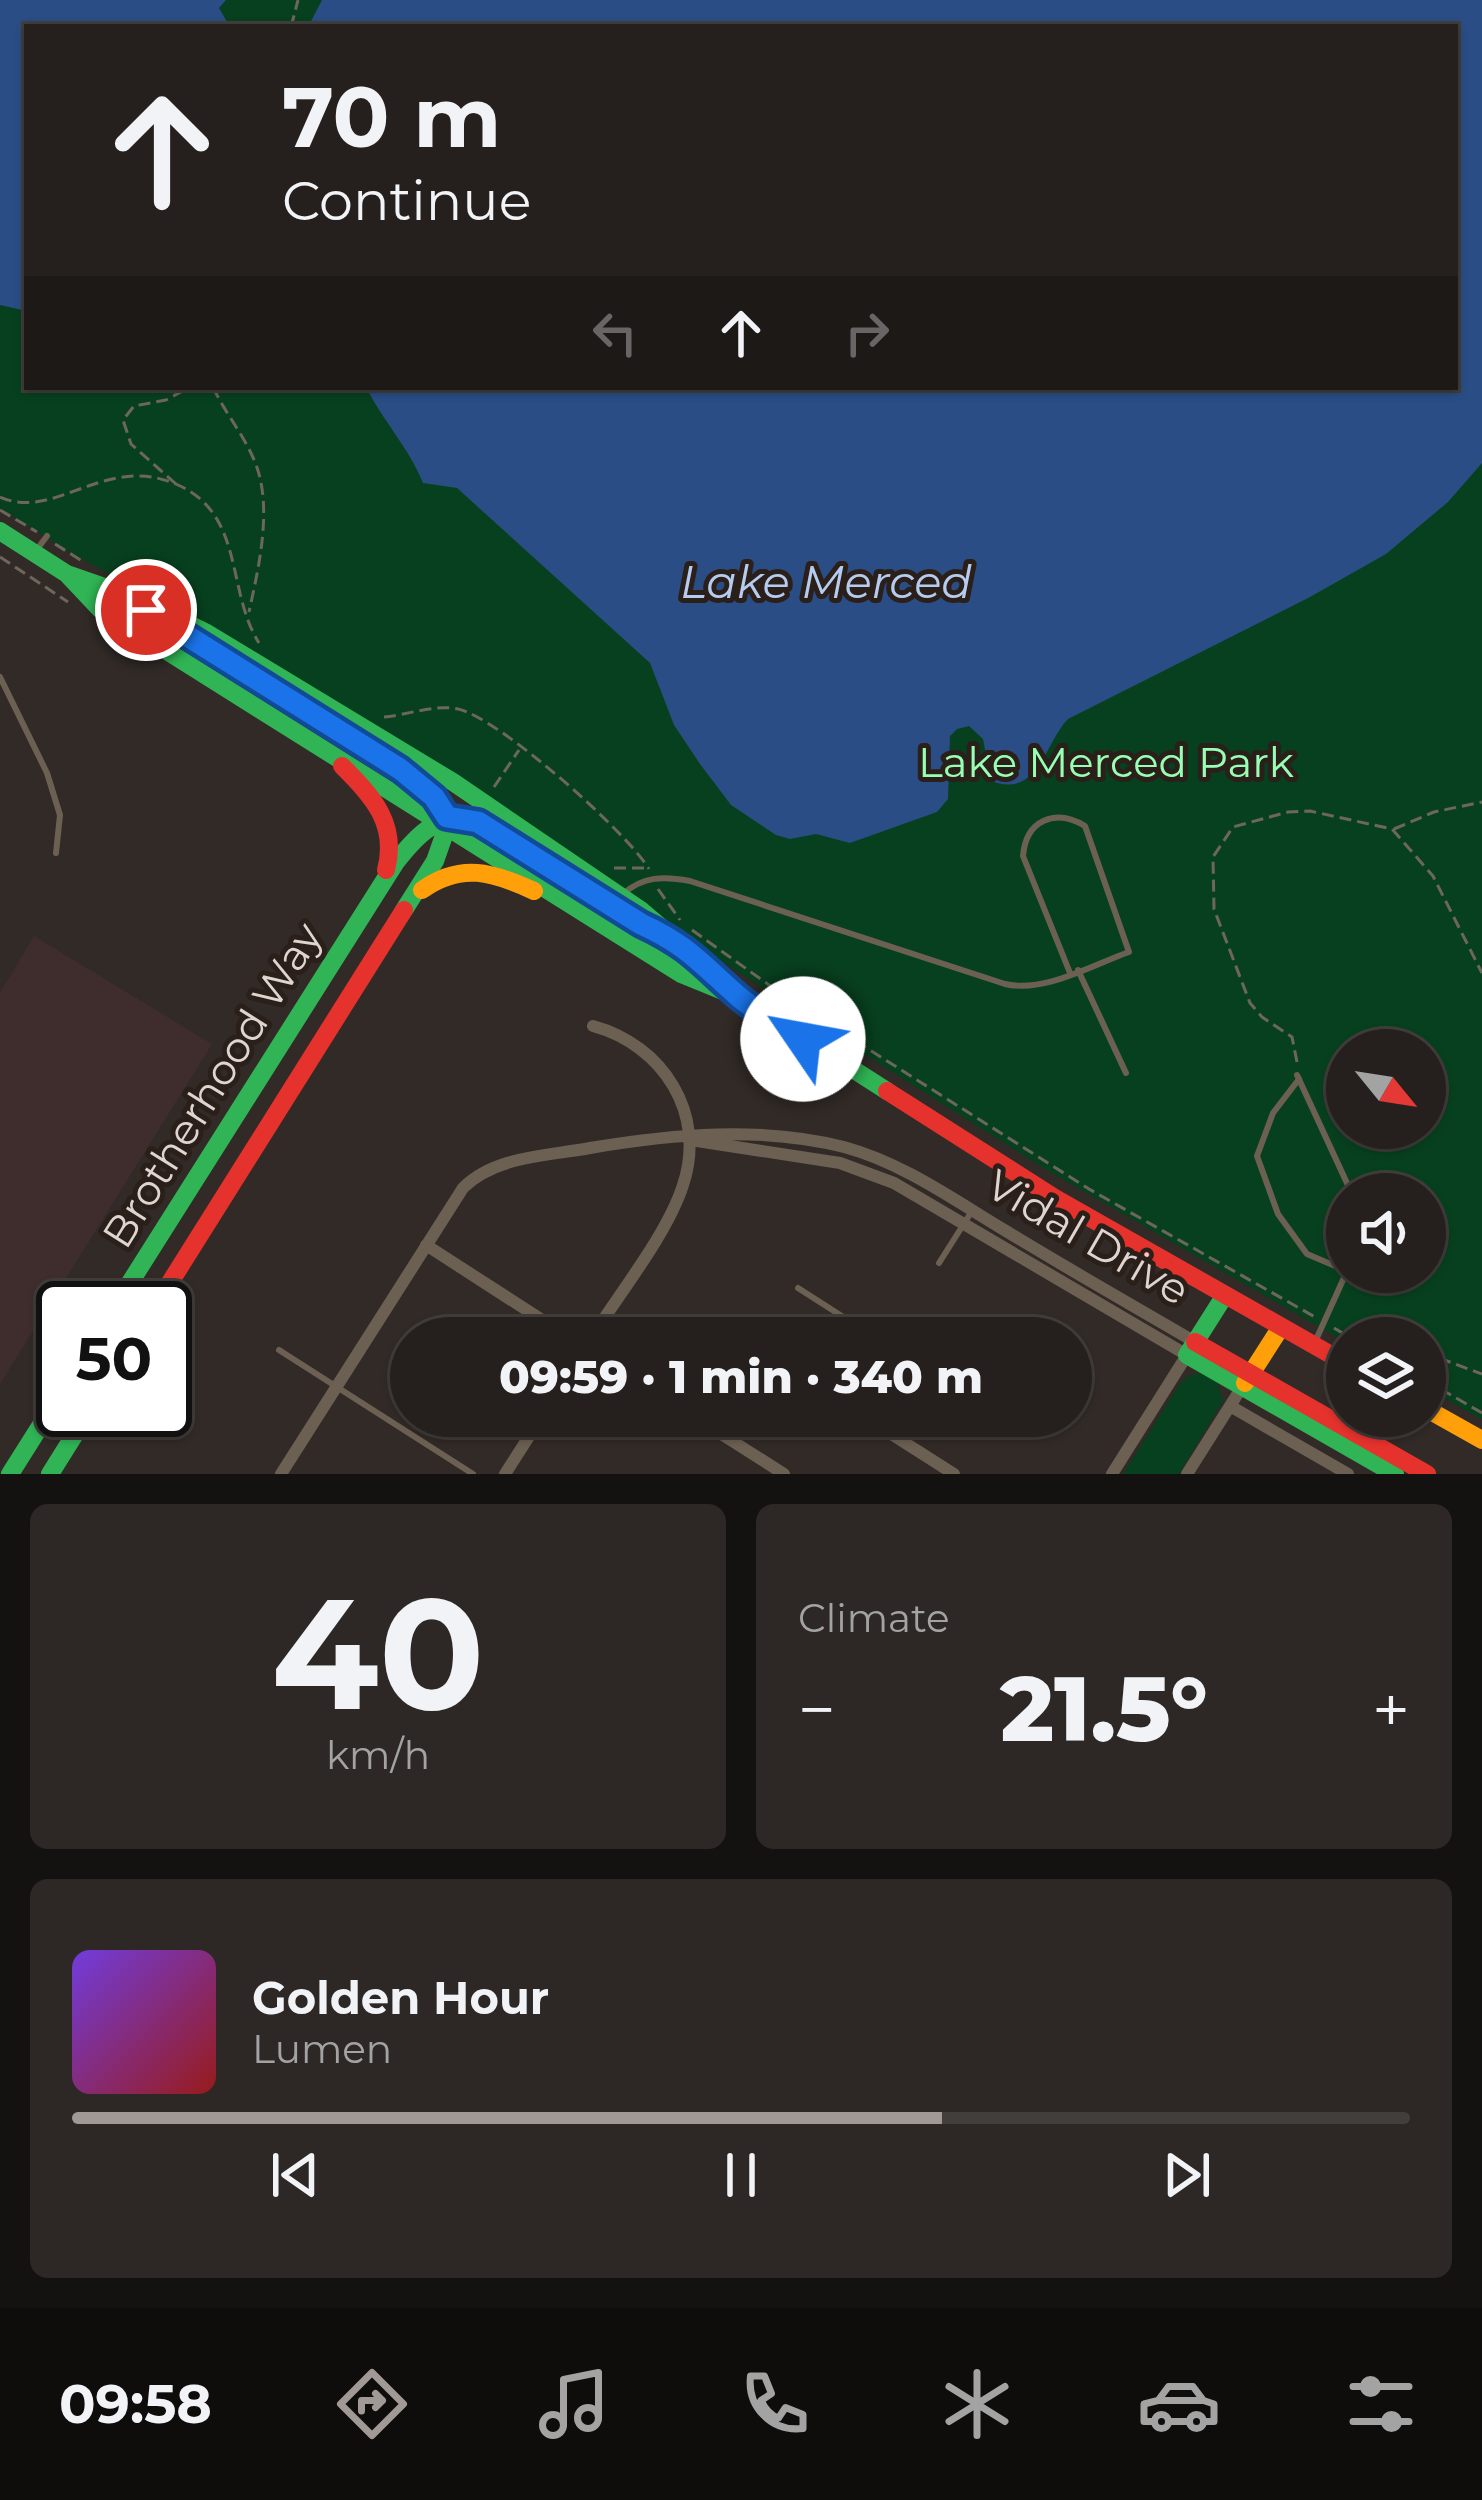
<!DOCTYPE html>
<meta charset="utf-8">
<style>
:root{--surface:#25201d;--page:#2d2826;--text:#f1f3f6;--muted:#a3a3a4;--line:#423e3b;--accent:#a19996}
body{margin:0;font-family:Montserrat,sans-serif;background:var(--page);color:var(--text);height:100vh;display:flex;flex-direction:column;font-size:45px;white-space:nowrap}
*{box-sizing:border-box;margin:0}
p{font-size:39px;color:var(--muted)}
.icon{flex:none;width:66px;height:66px;fill:none;stroke:currentColor;stroke-width:2;stroke-linecap:round;stroke-linejoin:round}
.map{position:relative;height:1474px;overflow:hidden}
.drawer{display:flex;flex-direction:column;gap:30px;padding:30px;background:#141210;flex:1}
.drawer>*{flex:none}
.top-card{position:absolute;left:24px;top:24px;width:1434px;height:366px;border-radius:0px;box-shadow:0 3px 9px #0004,0 0 0 3px var(--line);background:#25201d;color:var(--text);overflow:hidden}
.needle{width:78px;rotate:120deg}
.buttons{position:absolute;left:1326px;top:1029px;display:grid;gap:24px}
.buttons a{display:grid;place-items:center;width:120px;height:120px;border-radius:50%;background:var(--surface);box-shadow:0 3px 9px #0004,0 0 0 3px var(--line);font-size:60px}
.speed{position:absolute;left:36px;top:1281px;display:flex;gap:24px;font-size:60px;font-weight:700;text-align:center}
.speed>*{display:grid;place-content:center;width:156px;height:156px;border-radius:50%;background:var(--surface);box-shadow:0 3px 9px #0004,0 0 0 3px var(--line);line-height:1}
.speed .limit{border:6px solid #111;border-radius:18px;background:#fff;color:#111}
.pin{position:absolute;display:grid;place-items:center;width:102px;height:102px;color:#fff;margin:-51px;border:6px solid #fff;border-radius:50%;box-shadow:0 3px 12px #0007}
.me{position:absolute;width:132px;margin:-66px;rotate:303deg;stroke-linejoin:round;filter:drop-shadow(0 0 9px #0008)}
.turn{display:flex;align-items:center;gap:42px;height:252px;padding:0 60px;font-size:54px}
.turn .icon{width:156px;height:156px;stroke-width:2.5}
.turn b{display:block;font-size:84px;line-height:102px}
.lanes{display:flex;align-items:center;height:114px;padding:0 60px;background:#0003;justify-content:center;gap:60px;direction:ltr}
.lanes .off{opacity:.35}
.big{font-size:90px;font-weight:800;line-height:1.1}
.drawer .tile{flex:1;display:flex;flex-direction:column;justify-content:center;gap:18px;min-width:0;padding:0 42px;border-radius:18px;background:var(--page)}
.drawer .dial{align-items:center;gap:0}
.dial b{font-size:156px;line-height:1}
.song{display:flex;align-items:center;gap:36px}
.cover{width:144px;height:144px;border-radius:18px;background:linear-gradient(135deg,hsl(260 70% 55%),hsl(0 70% 35%))}
.played{height:12px;border-radius:6px;background:linear-gradient(90deg,var(--accent) 65%,var(--line) 65%)}
.keys{display:flex;justify-content:space-around;direction:ltr}
.heat{display:flex;justify-content:space-between;align-items:center;font-size:66px;direction:ltr}
.drawer .tiles{flex:1;display:grid;gap:30px;grid-template-columns:1fr 1fr}
.tile:last-child{grid-column:span 2}
.trip{position:absolute;left:390px;top:1317px;width:702px;height:120px;border-radius:60px;background:var(--surface);box-shadow:0 3px 9px #0004,0 0 0 3px var(--line);font-weight:800;line-height:120px;text-align:center}
.tab-bar{display:flex;height:192px;justify-content:space-around;align-items:center;background:#0f0d0c;color:var(--muted)}
.tab-bar .icon{width:84px;height:84px}
.tab-bar .on{color:var(--accent)}
.tab-bar b{font-size:54px;color:var(--text)}
.map>svg:first-child{display:block}
.education{fill:#3f2d2d}
.green{fill:#07401f;fill-rule:evenodd}
.water{fill:#294d84}
.lines{fill:none;stroke-linecap:round;stroke-linejoin:round}
.path{stroke:#6d665d;stroke-width:3;stroke-dasharray:12 6;stroke-linecap:butt}
.lane{stroke:#6c6052;stroke-width:6}
.street{stroke:#6c6052;stroke-width:12}
.fast{stroke:#30b455;stroke-width:18}
.slow{stroke:#ff9f0a;stroke-width:18}
.jam{stroke:#e5322d;stroke-width:18}
.route-casing{stroke:#114b97;stroke-width:30}
.route{stroke:#1a73e8;stroke-width:21}
.labels{text-anchor:middle;stroke-width:10;stroke-linejoin:round;paint-order:stroke}
.park-label{font-size:42px;fill:#97feb4;stroke:#2b1f19}
.street-label{font-size:42px;fill:#ded5d1;stroke:#2b1f19}
.water-label{font-size:45px;font-style:italic;fill:#b5ccf0;stroke:#2b1f19}
</style>
<div class="map">
<svg width="1482" height="1474" viewBox="0 0 1482 1474">
<rect width="100%" height="100%" fill="#312a27"/>
<!-- education -->
<path class="education" d="M34,936L212,1044L0,1384V993Z"/>
<!-- green -->
<path class="green" d="M0,0H1482V1420L1425,1387V1338H1347V1343L1045,1169L837,1037L264,660L71,553L0,508ZM27,27H1455V387H27ZM1347,1050H1425V1128H1347ZM1347,1194H1425V1272H1347Z
M1192,1374H1205L1217,1381L1223,1401L1179,1474H1123L1181,1382Z"/>
<!-- water -->
<path class="water" d="M0,0H226L219,8L230,27H27V311L0,305Z
M322,0H1482V463L1448,502L1386,554L1310,597L1068,719C1045,742 1039,799 991,781L983,739L969,726L957,729L950,736L948,799L937,812L850,843L816,834L790,839L776,835L731,805L700,764L674,725L650,663L457,488L423,483C409,448 383,421 366,387H1455V27H308Z"/>
<g class="lines">
<!-- path -->
<path class="path" d="M291,27L298,0
M213,387C225,413 244,435 255,462C273,507 259,566 249,612
M176,484L131,444L123,420L134,406L166,400L190,387
M0,497C56,522 105,452 178,485C245,515 226,591 259,643
M0,510L37,532
M55,544L82,561
M0,557L68,602
M384,717C408,715 434,704 458,709C499,718 626,831 649,869
M494,787L519,750
M1394,829L1434,812L1482,802
M614,868H646
M658,889L680,920
M692,930L783,995L1089,1189L1315,1317
M1297,1062L1292,1037L1262,1017L1250,1003L1214,909L1213,857L1233,827L1288,812L1310,811L1392,829L1433,876L1482,973
M1334,1328L1351,1338
M1420,1338L1421,1328
M1425,1348L1431,1355L1482,1374
M1425,1380L1482,1413"/>
<!-- lane -->
<path class="lane" d="M35,552L47,536
M0,677L47,773L60,815L56,853
M623,894C643,876 664,876 690,881L1005,984C1045,993 1092,965 1129,952L1085,826C1055,808 1026,820 1023,856L1070,973
M1078,970L1126,1073
M1297,1075L1352,1194
M1299,1079L1273,1113L1257,1156L1278,1214L1307,1254L1347,1271L1315,1342
M939,1263L972,1211
M798,1288L876,1338
M1018,1338L1029,1321
M279,1350L473,1474"/>
<!-- street -->
<path class="street" d="M697,1141L840,1163L894,1183L1187,1355L1112,1474
M426,1245L570,1338
M591,1338C619,1294 668,1233 683,1185C707,1114 663,1045 593,1026
M681,1338L695,1323L705,1320L739,1338
M1230,1406L1348,1474
M693,1416L784,1474
M863,1416L954,1474
M281,1474L463,1188C495,1156 547,1156 590,1148C673,1134 761,1126 844,1147C903,1163 954,1200 1006,1231C1068,1269 1132,1305 1195,1342
M505,1474L542,1416
M1187,1474L1242,1387"/>
<!-- fast -->
<path class="fast" d="M0,531L67,574L100,609L681,974L735,996
M67,574L136,598L205,632L453,782L642,911L751,1004L887,1091
M204,646L409,775L438,802L448,824L435,861L404,910
M1225,1295L1187,1355L1395,1474
M114,1308L396,862C417,835 438,812 475,820L637,922
M10,1474L63,1390
M50,1474L90,1410"/>
<!-- slow -->
<path class="slow" d="M422,890C461,862 493,872 534,891
M1245,1383L1281,1327
M1425,1408L1482,1440"/>
<!-- jam -->
<path class="jam" d="M342,766C373,797 398,824 386,870
M887,1091L1055,1198L1347,1364
M154,1308L404,910
M1195,1342L1427,1474"/>
</g>
<g class="lines">
<!-- route casing -->
<g class="route-casing">
<path id="route" d="M146,610L400,769L434,797L447,817L478,822L641,924C689,946 701,964 739,997C758,1013 782,1025 803,1039"/>
</g>
<!-- route -->
<use href="#route" class="route"/>
</g>
<g class="labels">
<!-- park labels -->
<g class="park-label">
<text x="1106" y="777">Lake Merced Park</text>
</g>
<!-- street labels -->
<g class="street-label">
<text transform="translate(212 1085) rotate(-58)" y="15">Brotherhood Way</text>
<text transform="translate(1088 1237) rotate(30)" y="15">Vidal Drive</text>
</g>
<!-- water labels -->
<g class="water-label">
<text x="826" y="598">Lake Merced</text>
</g>
</g>
</svg>
<div class="buttons">
<a><svg class="needle" viewBox="-14 -14 28 28"><path d="M0-13l5 13h-10z" fill="#e53935"/><path d="M0 13l5-13h-10z" fill="#a3a3a4"/></svg></a>
<a><svg class="icon" aria-label="sound" viewBox="0 0 24 24"><path d="M4 9h4l5-4v14l-5-4H4zM17 9q2 3 0 6"/></svg></a>
<a><svg class="icon" aria-label="layers" viewBox="0 0 24 24"><path d="M12 4l9 5-9 5-9-5zM3 14l9 5 9-5"/></svg></a>
</div>
<div class="speed"><div class="limit">50</div></div>
<div class="pin" style="left:146px;top:610px;background:#d93025"><svg class="icon" aria-label="arrive" viewBox="0 0 24 24"><path d="M6 21V4h12l-3 4 3 4H6"/></svg></div>
<svg class="me" style="left:803px;top:1039px" viewBox="-20 -20 40 40"><circle r="19" fill="#fff"/><path d="M0-13L10 11 0 6-10 11z" fill="#1a73e8"/></svg>
<div class="trip">09:59 · 1 min · 340 m</div>
<div class="top-card">
<div class="turn"><svg class="icon" aria-label="ahead" viewBox="0 0 24 24"><path d="M12 20V5M6 11l6-6 6 6"/></svg><div><b>70 m</b>Continue</div></div>
<div class="lanes"><svg class="icon off" aria-label="left" viewBox="0 0 24 24"><path d="M17 20v-9H6M10 6l-5 5 5 5"/></svg><svg class="icon" aria-label="ahead" viewBox="0 0 24 24"><path d="M12 20V5M6 11l6-6 6 6"/></svg><svg class="icon off" aria-label="right" viewBox="0 0 24 24"><path d="M7 20v-9h11M14 6l5 5-5 5"/></svg></div>
</div>
</div>
<section class="drawer">
<div class="tiles">
<div class="tile dial"><b>40</b><p>km/h</p></div>
<div class="tile"><p>Climate</p>
<div class="heat"><a>−</a><b class="big">21.5°</b><a>+</a></div>
</div>
<div class="tile">
<div class="song"><i class="cover"></i><div><b>Golden Hour</b><p>Lumen</p></div></div>
<div class="played"></div>
<div class="keys"><svg class="icon" aria-label="previous" viewBox="0 0 24 24"><path d="M18 5L8 12l10 7zM5 5v14"/></svg><svg class="icon" aria-label="pause" viewBox="0 0 24 24"><path d="M8 5v14M16 5v14"/></svg><svg class="icon" aria-label="next" viewBox="0 0 24 24"><path d="M6 5l10 7-10 7zM19 5v14"/></svg></div>
</div>
</div>
</section>
<nav class="tab-bar">
<b>09:58</b>
<svg class="icon on" aria-label="directions" viewBox="0 0 24 24"><path d="M12 3l9 9-9 9-9-9zM9 14v-3h6M13 9l2 2-2 2"/></svg>
<svg class="icon" aria-label="music" viewBox="0 0 24 24"><path d="M9 18V5l10-2v13"/><circle cx="6" cy="18" r="3"/><circle cx="16" cy="16" r="3"/></svg>
<svg class="icon" aria-label="phone" viewBox="0 0 24 24"><path d="M5 4h4l2 5-3 2q2 4 5 5l2-3 5 2v4C11 20 4 13 5 4z"/></svg>
<svg class="icon" aria-label="climate" viewBox="0 0 24 24"><path d="M12 3v18M4 7l16 10M4 17L20 7"/></svg>
<svg class="icon" aria-label="car" viewBox="0 0 24 24"><path d="M5 17H2v-5l4-1 3-4h7l3 4 3 1v5h-3M9 17h6M6 11h13"/><circle cx="7" cy="17" r="2"/><circle cx="17" cy="17" r="2"/></svg>
<svg class="icon" aria-label="filters" viewBox="0 0 24 24"><path d="M4 7h16M4 17h16"/><circle cx="9" cy="7" r="2"/><circle cx="15" cy="17" r="2"/></svg>
</nav>
